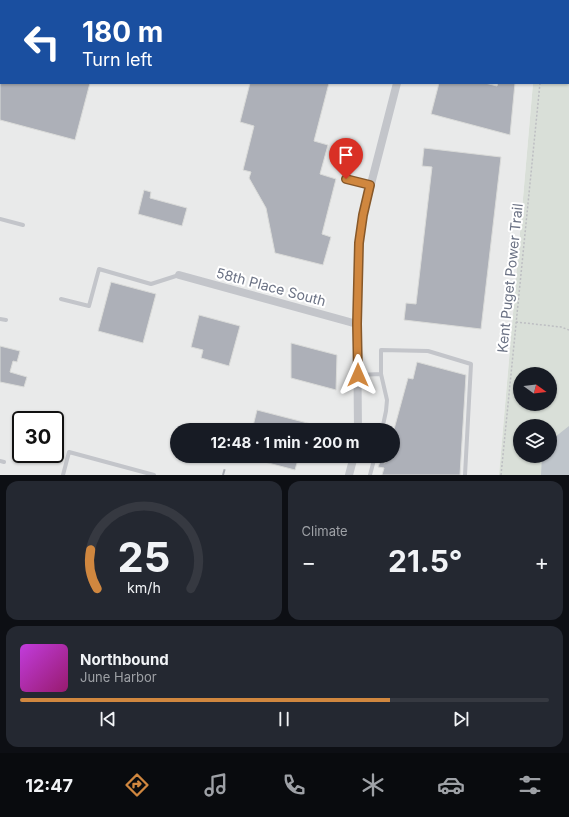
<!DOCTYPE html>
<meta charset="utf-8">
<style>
:root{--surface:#171b24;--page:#242831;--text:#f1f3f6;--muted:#9ea1a6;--line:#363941;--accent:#d0873f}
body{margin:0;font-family:Inter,sans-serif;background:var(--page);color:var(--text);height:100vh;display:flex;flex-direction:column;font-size:15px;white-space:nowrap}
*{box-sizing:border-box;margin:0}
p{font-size:13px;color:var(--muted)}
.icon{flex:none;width:22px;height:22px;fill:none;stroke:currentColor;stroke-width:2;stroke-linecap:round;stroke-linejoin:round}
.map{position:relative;height:475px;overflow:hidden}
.drawer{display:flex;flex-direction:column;gap:6px;padding:6px;background:#0d0f14;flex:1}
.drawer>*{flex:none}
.hud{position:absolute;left:0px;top:0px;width:569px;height:84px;box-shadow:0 1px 3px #0004;background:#1a4fa0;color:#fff;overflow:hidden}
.needle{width:26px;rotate:105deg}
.controls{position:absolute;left:513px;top:367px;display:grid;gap:8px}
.controls a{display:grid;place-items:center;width:44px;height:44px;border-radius:50%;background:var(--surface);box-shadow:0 1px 3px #0004;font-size:20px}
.speed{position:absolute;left:12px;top:411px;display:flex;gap:8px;font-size:20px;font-weight:700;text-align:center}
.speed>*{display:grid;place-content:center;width:52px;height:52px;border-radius:50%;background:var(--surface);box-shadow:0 1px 3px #0004;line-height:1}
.speed .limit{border:2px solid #111;border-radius:6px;background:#fff;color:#111}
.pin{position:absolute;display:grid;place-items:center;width:34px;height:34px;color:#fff;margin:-41px -17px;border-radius:50% 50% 50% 0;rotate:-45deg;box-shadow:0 0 4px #0007}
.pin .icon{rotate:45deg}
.me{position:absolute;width:44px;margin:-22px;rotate:0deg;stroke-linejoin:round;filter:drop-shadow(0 0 3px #0008)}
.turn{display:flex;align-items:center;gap:14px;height:84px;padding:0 16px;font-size:18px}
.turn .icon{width:52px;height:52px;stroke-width:2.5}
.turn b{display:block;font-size:28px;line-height:34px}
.big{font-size:30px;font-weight:700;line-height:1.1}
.drawer .widget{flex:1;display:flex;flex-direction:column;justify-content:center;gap:6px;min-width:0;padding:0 14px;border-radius:12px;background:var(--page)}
.drawer .dial{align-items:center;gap:0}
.dial svg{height:104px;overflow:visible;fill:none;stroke:var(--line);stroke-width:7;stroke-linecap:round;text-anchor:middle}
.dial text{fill:var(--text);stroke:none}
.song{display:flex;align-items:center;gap:12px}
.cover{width:48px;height:48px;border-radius:6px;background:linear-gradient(135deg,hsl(290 70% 55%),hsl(320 70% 35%))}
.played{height:4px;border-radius:2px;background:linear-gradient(90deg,var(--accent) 70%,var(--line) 70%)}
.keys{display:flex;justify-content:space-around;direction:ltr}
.heat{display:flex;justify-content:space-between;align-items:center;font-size:22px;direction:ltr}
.drawer .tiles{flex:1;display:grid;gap:6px;grid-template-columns:1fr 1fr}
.widget:last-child{grid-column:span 2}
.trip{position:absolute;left:170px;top:423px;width:230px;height:40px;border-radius:20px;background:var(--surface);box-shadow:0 1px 3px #0004;font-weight:700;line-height:40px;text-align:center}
.menu{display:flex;height:64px;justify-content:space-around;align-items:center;background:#090b0e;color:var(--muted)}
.menu .icon{width:28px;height:28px}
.menu .selected{color:var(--accent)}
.menu b{font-size:18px;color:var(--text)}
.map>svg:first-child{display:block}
.built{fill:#e9eaea;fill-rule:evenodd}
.green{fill:#d9dfd8;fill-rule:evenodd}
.water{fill:#bfc5cb}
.building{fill:#adb0b8;stroke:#dadbd9}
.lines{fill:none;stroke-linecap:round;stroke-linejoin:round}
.path{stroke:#bdbec2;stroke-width:1.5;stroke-dasharray:2 2;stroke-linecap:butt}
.service{stroke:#c3c5ca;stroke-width:4}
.minor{stroke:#c3c5ca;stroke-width:8}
.rail{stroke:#a7a9b0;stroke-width:2;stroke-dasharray:6 3;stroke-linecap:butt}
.route-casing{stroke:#875829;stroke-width:10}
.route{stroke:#d0873f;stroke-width:7}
.labels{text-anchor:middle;stroke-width:4;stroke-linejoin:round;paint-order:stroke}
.street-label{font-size:14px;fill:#6b7284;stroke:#fff}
</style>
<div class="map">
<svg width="569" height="475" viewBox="0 0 569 475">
<rect width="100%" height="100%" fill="#f8f9f7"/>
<!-- built -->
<path class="built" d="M0,0H549L1,1V83H533L499,475H0ZM21,420H55V454H21ZM177,430H393V456H177Z"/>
<!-- green -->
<path class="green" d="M549,0H569V475H499L533,83H568V1H548ZM520,374H550V404H520ZM520,426H550V456H520Z"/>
<!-- water -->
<path class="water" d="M569,426V475H541L542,456H550V441Z"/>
<!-- building -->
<path class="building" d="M0,83H90L75,140L0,120Z
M250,83H329L314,141L328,145L320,174L336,179L322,234L331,237L323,265L275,253L266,208L249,178L251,172L243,170L254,126L240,122Z
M439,83H485L497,86L498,83H515L510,135L431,114Z
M424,148L501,157L481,329L404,320L406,303L416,304L432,167L422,166Z
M144,190L151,192L150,198L187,208L182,226L138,214Z
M111,282L156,294L143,343L98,331Z
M199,315L240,326L229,366L201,358L203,350L191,347Z
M291,343L337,355L336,390L291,378Z
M0,346L20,351L17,362L13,361L10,372L27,377L24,387L0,382Z
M417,362L466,375L460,475H382L384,468L378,467L380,462L385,463L387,456H393V433L408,378L413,379Z
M257,410L327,428V430H252Z
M250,456H299L295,470L249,458Z"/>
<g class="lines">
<!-- path -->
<path class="path" d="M562,1V0
M516,322L561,327L569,330
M501,475L540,83"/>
<!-- service -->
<path class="service" d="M511,0L512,1
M443,1V0
M346,179L370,185
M0,219L23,225
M61,299L89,306L99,269L151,284L179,275
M0,319L6,320
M381,374L387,400L386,411L382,430
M358,375L381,374V350L428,351L471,364L465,475
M0,461L4,462
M63,475L69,452L154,475
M370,475L375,456"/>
<!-- minor -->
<path class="minor" d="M377,0L381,1
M179,275L357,324
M358,430L357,324L359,243L363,215L397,83
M349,475L354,456"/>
<!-- rail -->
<path class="rail" d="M223,475L225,468"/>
</g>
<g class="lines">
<!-- route casing -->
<g class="route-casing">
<path id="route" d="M346,179L370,185L363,215L359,243L357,324L358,375"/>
</g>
<!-- route -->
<use href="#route" class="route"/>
</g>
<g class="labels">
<!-- street labels -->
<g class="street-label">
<text transform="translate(510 278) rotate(-84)" y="5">Kent Puget Power Trail</text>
<text transform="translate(271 287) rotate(15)" y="5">58th Place South</text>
</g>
</g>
</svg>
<div class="controls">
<a><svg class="needle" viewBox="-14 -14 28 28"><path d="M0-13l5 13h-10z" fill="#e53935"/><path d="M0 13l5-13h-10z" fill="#9ea1a6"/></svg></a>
<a><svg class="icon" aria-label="layers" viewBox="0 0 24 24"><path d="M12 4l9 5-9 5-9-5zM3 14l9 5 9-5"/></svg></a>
</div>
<div class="speed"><div class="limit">30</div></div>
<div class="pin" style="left:346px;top:179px;background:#d93025"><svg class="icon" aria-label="arrive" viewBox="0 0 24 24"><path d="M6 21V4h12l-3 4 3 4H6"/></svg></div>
<svg class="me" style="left:358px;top:375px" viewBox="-20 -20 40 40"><path d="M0-17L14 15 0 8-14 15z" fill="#d0873f" stroke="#fff" stroke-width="4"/></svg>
<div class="trip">12:48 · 1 min · 200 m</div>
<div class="hud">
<div class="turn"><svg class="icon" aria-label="left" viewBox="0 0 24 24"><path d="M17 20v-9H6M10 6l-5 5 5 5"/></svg><div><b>180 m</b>Turn left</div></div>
</div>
</div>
<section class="drawer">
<div class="tiles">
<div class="widget dial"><svg viewBox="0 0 100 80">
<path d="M14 69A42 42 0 1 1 86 69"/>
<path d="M14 69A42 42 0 0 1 9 39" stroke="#d0873f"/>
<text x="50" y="56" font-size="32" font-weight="700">25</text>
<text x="50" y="72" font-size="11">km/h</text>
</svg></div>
<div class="widget"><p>Climate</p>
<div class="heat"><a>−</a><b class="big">21.5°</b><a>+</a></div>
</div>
<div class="widget">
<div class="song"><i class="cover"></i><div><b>Northbound</b><p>June Harbor</p></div></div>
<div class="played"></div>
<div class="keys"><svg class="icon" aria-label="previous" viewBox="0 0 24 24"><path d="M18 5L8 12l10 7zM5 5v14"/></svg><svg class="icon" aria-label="pause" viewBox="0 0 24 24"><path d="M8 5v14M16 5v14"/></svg><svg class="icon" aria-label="next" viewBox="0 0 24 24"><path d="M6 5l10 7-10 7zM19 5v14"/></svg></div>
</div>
</div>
</section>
<nav class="menu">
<b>12:47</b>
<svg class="icon selected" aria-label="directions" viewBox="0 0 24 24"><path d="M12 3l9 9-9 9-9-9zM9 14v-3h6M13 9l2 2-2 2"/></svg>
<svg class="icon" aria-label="music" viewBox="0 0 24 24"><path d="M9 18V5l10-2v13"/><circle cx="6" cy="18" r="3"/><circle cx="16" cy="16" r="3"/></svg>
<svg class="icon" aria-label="phone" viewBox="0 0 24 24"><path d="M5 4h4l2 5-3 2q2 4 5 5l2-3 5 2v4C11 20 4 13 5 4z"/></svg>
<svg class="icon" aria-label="climate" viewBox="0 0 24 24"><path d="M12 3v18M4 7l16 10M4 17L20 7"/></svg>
<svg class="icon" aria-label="car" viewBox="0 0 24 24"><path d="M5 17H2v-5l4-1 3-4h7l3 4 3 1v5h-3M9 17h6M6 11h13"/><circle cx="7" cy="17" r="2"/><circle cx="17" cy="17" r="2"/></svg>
<svg class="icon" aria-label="filters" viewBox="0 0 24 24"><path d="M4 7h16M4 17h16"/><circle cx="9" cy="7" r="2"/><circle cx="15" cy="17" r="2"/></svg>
</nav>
